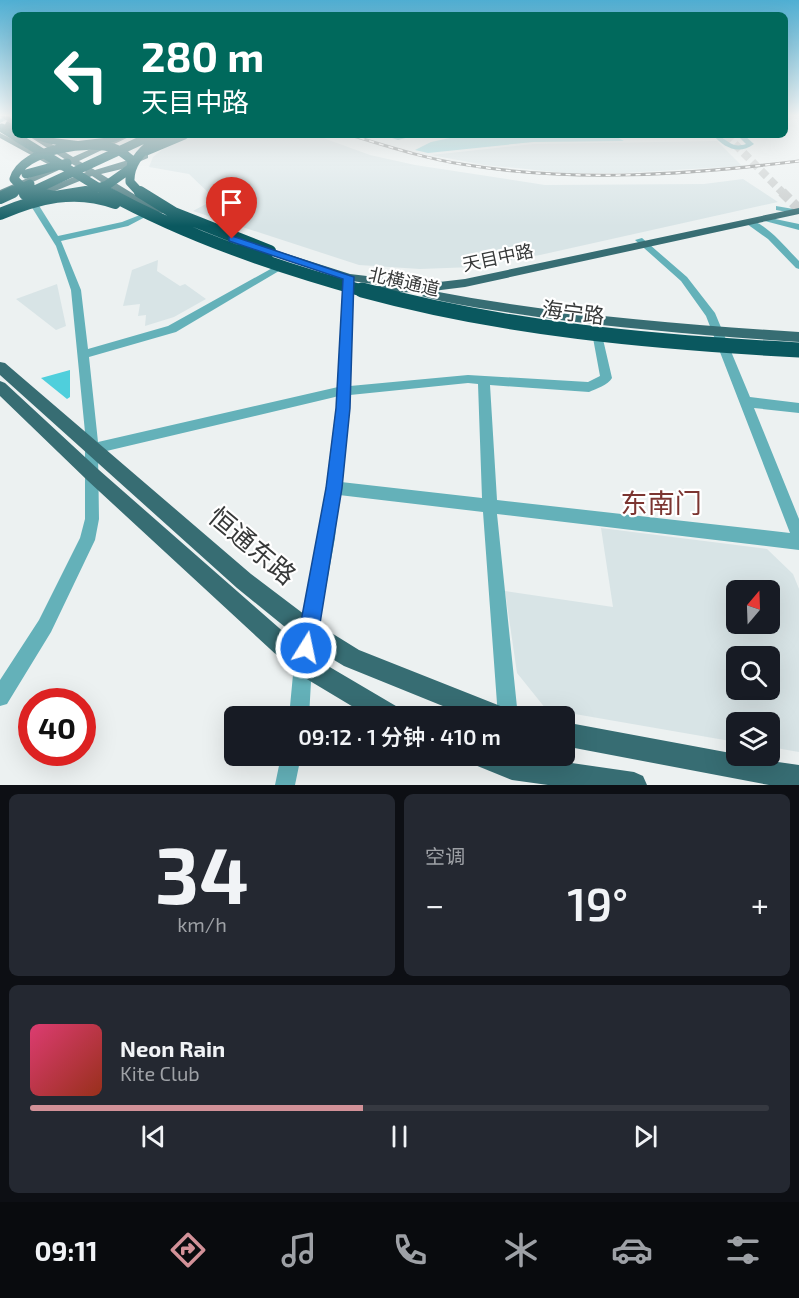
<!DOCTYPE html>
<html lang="zh">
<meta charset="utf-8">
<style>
:root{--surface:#171b24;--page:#242831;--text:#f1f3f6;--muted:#9ea1a6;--line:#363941;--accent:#d29198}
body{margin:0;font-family:"Exo 2","Noto Sans SC",sans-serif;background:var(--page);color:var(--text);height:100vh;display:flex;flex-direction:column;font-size:22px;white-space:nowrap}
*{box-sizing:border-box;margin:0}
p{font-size:20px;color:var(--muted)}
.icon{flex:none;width:33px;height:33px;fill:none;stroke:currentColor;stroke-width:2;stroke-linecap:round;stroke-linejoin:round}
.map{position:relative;height:785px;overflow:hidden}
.panel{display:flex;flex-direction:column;gap:9px;padding:9px;background:#0d0f14;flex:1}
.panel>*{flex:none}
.banner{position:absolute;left:12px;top:12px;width:776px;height:126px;border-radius:9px;box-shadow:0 6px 24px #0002;background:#00695c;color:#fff;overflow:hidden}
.needle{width:39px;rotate:19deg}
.tools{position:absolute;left:726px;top:580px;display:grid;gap:12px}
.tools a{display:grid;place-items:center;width:54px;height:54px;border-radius:9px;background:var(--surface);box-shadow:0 6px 24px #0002;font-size:30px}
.speed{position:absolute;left:18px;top:688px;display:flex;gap:12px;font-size:30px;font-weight:700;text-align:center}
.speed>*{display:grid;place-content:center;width:78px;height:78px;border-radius:50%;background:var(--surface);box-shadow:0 6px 24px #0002;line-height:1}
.speed .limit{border:9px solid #d22;background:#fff;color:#111}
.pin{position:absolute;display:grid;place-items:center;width:51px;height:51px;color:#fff;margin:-62px -26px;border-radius:50% 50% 50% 0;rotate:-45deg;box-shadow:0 0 6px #0007}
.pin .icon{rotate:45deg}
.me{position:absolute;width:66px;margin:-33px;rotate:10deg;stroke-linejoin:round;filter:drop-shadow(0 0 4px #0008)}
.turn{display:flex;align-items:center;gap:21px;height:126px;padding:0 30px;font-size:27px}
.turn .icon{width:78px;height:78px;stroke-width:2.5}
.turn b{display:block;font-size:42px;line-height:51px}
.big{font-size:45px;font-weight:600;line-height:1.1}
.panel .card{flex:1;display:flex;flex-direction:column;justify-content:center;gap:9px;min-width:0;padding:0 21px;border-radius:9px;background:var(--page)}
.panel .dial{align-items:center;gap:0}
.dial b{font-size:78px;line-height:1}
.song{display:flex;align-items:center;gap:18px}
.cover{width:72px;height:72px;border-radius:9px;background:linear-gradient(135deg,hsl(340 70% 55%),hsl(10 70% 35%))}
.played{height:6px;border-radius:3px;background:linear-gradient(90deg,var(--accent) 45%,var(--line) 45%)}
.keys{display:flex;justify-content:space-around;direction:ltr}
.heat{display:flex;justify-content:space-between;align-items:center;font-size:33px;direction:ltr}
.panel .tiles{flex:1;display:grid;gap:9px;grid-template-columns:1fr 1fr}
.card:last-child{grid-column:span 2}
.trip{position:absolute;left:224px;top:706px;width:351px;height:60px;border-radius:9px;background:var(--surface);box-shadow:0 6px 24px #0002;font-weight:600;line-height:60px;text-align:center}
.dock{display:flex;height:96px;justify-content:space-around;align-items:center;background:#090b0e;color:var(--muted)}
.dock .icon{width:42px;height:42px}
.dock .current{color:var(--accent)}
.dock b{font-size:27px;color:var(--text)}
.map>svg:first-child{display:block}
.built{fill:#d8e4e6;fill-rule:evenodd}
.green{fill:#91d5dc}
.forest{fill:#4fcfdc}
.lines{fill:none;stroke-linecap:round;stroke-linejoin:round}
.major-tunnel-far1{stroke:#c8cccc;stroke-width:8;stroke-dasharray:8 4.5;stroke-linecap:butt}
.major-tunnel{stroke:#c8cccc;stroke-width:10;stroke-dasharray:10 5;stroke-linecap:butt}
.minor{fill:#64b1b9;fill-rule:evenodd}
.major{fill:#376d73;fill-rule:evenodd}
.highway{fill:#0a585f;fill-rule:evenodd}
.rail-casing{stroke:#7a7d7d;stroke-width:3}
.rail{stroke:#fff;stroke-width:1.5;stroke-dasharray:5;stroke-linecap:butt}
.highway-bridge-far2{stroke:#0a585f;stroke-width:9}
.highway-bridge-far1{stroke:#0a585f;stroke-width:12}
.highway-bridge{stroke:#0a585f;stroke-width:15}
.route{fill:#1a73e8;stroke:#114b97;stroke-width:1.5}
.labels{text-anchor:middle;stroke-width:4.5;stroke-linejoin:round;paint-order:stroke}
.far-street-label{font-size:18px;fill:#373939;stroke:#fff}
.street-label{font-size:21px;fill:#373939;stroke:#fff}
.near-street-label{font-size:26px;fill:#373939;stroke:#fff}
.near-neighbourhood-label{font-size:27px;fill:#7c3531;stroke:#fff}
</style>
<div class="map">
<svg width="799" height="785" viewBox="0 0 799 785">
<rect width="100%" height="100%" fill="#ecf1f1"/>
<!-- built -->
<path class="built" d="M180,135H315L370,155L415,165L545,185L704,184L743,179L778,202L540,255L473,267L420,269L359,265L193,211L215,199L189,174L149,167L153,157Z
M717,141L742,166L625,173H565L484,165L431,155L534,144Z
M158,260L157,271L180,286L185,284L206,299L174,317L145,326L146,315L138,316L140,304L123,306L132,270Z
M57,284L66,326L56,330L16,299Z
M601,528L767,549L793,574L799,589V752L770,747V723H736V742L546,709L517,673L505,591L613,607ZM736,591H770V624H736ZM736,657H770V690H736Z"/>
<!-- green -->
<path class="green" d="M464,135H613L624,141L533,142L428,153L415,150L431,142Z"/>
<!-- forest -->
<path class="forest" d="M70,370V397L67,399L41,378Z"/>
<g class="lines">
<!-- major-tunnel-far1 -->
<path class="major-tunnel-far1" d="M726,135L784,194"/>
<!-- major-tunnel -->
<path class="major-tunnel" d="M782,192L799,209"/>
<!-- minor -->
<path class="minor" d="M6,116H14L0,123V119Z
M383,135H417L398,140Z
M713,135C727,135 728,150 746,144L737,135H744L754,144C739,155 724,148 713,135Z
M27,196H33L58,236L122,222L145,213L149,215L128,226L61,241L81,290L88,349L168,326L276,266H282L284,268L176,332L89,357L98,442L338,387L343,278L348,275L353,278L350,386L468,375L588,382L600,376L593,338L598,334L602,335L612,378C608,385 596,389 589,392L490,385L497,500L790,533L706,316L681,281L635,240L642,238L687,277L715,313L750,397L799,403V413L754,408L799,519V550L497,514L518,717H498L483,512L339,495L335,538L312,664L309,717H289L294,664L319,538L337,408V396L335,397L98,453L99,519L95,540L51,632L7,704L0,706V680L39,620L80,538L85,519V432L71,290L56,246L26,198ZM468,383L478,384L482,498L341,482L350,395Z
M776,206L799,210V214L776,210Z
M761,216L799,224V230L761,220Z
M747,220C763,219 788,250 799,261V269L796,268L768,239L747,224Z
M281,756H301L295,785H275Z"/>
<!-- major -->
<path class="major" d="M0,116H8L15,121V126Z
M0,133L60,163L66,160L27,135H37L73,157L122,135H133L79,161L95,170L148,154V158L122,169L101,174L137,196L171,212C159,221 106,185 92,176L33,200H27V196L86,172L72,164L67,167V171L59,170L0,197V190L53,167L0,138Z
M799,208V214L465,287L433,291C554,314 676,324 799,332V342C712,336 625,329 538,317C499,311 459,306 421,296L419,292L371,293L367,292V286H387L345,280L252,248L258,245L262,246L350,274L392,279L394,282L388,286H405L465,279Z
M0,362L5,363L251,574L317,624L359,650L508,709L512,717H470L344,666L301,640L237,588L0,375Z
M0,381L5,383L99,470L311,656L401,709L405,717H370L295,672L87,480L0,396Z
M564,722L736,754V756L799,765V785H769L564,746Z
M472,756H523L634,772L643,776L647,785H548L512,780L475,765Z"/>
<!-- highway -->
<path class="highway" d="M7,121L15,125V132L4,126Z
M29,135L78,141L129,135C108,150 50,151 29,135Z
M160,135H171L158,143H152V139Z"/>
<!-- rail casing -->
<g class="rail-casing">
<path id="rail" d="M350,135C387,146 423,158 461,164C573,183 687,175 799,161"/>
</g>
<!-- rail -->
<use href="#rail" class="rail"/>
<!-- highway-bridge-far2 -->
<path class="highway-bridge-far2" d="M2,128L109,194
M146,151L184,135
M26,174L67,163
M9,194L30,184
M26,194L153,135
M34,194L24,189L14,179C22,149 91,139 116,149C122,151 127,157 132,160L131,168L107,185L79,194
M141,194L130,182C129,164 141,151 155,141"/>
<!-- highway-bridge-far1 -->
<path class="highway-bridge-far1" d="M31,192L55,197L86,192
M106,192C188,237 277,267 367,292
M140,192L174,213L270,251
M25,194L29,192
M0,198L13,192
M0,214C38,198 75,188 115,203"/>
<!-- highway-bridge -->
<path class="highway-bridge" d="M362,290C505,329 651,342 799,350"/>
</g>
<!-- sky -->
<linearGradient id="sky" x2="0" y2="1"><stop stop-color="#50afd3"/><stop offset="0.51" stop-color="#f6f9f9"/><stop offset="1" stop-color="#f6f9f9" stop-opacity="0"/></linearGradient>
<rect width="799" height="226" fill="url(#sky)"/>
<!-- route -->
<path class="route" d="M232,236L354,277L350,408L342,488L316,648L313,655L306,658L299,655L296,648L326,488L336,408L343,279L229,241V237Z"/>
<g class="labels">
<!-- far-street labels -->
<g class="far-street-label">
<text transform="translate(498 258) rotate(-12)" y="6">天目中路</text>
<text transform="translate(404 282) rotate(13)" y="6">北横通道</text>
</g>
<!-- street labels -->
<g class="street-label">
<text transform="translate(573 313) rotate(7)" y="7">海宁路</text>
</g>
<!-- near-street labels -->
<g class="near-street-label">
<text transform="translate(252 546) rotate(40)" y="9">恒通东路</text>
</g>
<!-- near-neighbourhood labels -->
<g class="near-neighbourhood-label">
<text x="661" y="513">东南门</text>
</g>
</g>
</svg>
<div class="tools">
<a><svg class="needle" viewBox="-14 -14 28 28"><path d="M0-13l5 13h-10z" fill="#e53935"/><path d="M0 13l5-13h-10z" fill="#9ea1a6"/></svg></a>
<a><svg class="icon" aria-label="search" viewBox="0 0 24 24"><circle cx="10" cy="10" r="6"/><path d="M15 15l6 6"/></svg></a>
<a><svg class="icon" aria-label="layers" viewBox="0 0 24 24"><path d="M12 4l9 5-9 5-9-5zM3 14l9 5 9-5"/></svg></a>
</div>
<div class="speed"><div class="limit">40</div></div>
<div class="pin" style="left:232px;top:239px;background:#d93025"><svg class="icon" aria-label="arrive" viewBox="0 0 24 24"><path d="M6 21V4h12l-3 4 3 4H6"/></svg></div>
<svg class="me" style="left:306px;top:648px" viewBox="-20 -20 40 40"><circle r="17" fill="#1a73e8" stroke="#fff" stroke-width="3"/><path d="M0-11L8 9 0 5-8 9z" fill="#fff"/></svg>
<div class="trip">09:12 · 1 分钟 · 410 m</div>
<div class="banner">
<div class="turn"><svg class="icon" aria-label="left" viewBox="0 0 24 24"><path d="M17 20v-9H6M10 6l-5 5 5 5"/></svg><div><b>280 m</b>天目中路</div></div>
</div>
</div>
<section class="panel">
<div class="tiles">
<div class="card dial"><b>34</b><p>km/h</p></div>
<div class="card"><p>空调</p>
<div class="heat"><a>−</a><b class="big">19°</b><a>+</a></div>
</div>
<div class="card">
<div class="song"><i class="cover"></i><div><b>Neon Rain</b><p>Kite Club</p></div></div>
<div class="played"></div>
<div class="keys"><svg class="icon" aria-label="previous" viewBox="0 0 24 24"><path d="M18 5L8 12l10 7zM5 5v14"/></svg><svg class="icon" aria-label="pause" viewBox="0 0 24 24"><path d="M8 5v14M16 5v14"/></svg><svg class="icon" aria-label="next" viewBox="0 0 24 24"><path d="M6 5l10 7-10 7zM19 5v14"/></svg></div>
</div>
</div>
</section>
<nav class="dock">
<b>09:11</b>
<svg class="icon current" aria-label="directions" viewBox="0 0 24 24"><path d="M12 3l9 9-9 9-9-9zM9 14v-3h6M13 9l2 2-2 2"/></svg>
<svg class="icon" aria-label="music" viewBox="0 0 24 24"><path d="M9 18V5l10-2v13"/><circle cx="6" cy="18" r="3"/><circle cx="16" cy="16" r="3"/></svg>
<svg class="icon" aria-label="phone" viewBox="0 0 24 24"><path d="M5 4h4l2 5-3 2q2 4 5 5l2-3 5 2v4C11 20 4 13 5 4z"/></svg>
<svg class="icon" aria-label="climate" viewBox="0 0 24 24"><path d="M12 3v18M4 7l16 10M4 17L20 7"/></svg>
<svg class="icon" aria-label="car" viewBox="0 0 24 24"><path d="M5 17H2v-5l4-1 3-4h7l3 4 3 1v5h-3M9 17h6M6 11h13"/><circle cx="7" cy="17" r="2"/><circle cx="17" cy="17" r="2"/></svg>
<svg class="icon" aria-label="filters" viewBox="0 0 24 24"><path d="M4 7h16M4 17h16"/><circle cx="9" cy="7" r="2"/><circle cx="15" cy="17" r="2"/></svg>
</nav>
